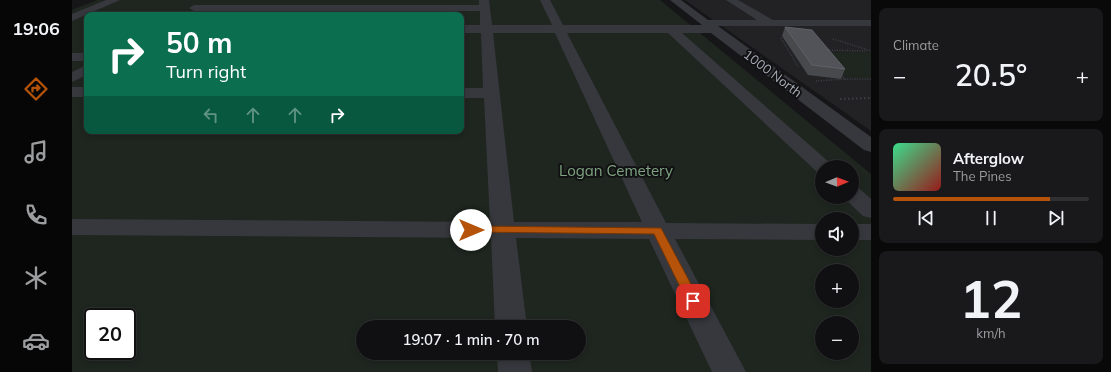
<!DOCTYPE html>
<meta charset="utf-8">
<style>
:root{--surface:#101012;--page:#19191b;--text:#f1f3f6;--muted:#9c9d9f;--line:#303032;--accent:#b45309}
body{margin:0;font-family:Mulish,sans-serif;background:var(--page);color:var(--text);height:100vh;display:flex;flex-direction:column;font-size:15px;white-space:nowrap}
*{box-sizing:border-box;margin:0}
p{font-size:13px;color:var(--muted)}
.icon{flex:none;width:22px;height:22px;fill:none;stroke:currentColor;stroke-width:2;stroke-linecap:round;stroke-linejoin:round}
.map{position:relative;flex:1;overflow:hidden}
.details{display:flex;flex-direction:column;gap:8px;padding:8px;background:#09090a;width:240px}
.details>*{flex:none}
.hud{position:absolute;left:12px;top:12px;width:380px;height:122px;border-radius:8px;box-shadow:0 2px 6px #0003,0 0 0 1px var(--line);background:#0b6e4f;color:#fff;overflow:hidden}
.needle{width:26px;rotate:89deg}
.tools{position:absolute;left:743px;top:160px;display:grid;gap:8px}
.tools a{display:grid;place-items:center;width:44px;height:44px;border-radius:50%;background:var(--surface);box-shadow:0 2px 6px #0003,0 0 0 1px var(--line);font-size:20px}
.speed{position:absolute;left:12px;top:308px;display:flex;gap:8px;font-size:20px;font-weight:700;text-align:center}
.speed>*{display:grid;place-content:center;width:52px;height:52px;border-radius:50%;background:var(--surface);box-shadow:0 2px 6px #0003,0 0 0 1px var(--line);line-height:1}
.speed .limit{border:2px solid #111;border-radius:6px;background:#fff;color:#111}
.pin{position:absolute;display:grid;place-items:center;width:34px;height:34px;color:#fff;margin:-17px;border-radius:8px;box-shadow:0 2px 6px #0006}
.me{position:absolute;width:44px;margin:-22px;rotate:90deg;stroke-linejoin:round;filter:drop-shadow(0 0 3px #0008)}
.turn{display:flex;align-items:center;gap:14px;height:84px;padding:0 16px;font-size:18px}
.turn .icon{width:52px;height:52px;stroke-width:2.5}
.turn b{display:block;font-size:28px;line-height:34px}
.lanes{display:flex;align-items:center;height:38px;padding:0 16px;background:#0003;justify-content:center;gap:20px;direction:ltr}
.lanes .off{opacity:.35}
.big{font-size:30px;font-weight:600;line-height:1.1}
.details .widget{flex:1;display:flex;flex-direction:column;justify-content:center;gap:6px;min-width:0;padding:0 14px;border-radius:8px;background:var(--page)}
.details .dial{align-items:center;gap:0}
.dial b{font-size:52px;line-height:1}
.song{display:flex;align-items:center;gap:12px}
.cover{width:48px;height:48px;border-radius:6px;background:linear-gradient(135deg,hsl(150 70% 55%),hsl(0 70% 35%))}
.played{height:4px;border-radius:2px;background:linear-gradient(90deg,var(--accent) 80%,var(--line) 80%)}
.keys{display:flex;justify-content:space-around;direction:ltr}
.heat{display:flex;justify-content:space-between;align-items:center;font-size:22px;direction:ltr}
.trip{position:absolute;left:284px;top:320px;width:230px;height:40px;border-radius:20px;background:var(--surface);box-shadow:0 2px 6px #0003,0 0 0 1px var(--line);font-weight:600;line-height:40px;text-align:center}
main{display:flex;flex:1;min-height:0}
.tab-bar{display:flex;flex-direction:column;width:72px;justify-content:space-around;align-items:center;background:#060607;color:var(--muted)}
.tab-bar .icon{width:28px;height:28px}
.tab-bar .active{color:var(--accent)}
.tab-bar b{font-size:18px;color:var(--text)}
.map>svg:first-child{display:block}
.built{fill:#222225}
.green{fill:#1e261f;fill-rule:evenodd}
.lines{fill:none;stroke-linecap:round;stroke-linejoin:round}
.path-far1{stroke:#3d3f44;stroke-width:1.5;stroke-dasharray:1 1.5;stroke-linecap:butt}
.path{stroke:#3d3f44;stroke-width:2;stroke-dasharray:1.5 2.5;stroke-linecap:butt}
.minor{fill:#37383d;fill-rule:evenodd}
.wall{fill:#47494d}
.building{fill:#525359;stroke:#5f6168}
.route{fill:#b45309;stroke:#753606}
.labels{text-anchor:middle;stroke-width:4;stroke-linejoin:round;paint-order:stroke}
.far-street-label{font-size:13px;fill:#a8adb8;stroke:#111113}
.park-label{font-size:15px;fill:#7fa381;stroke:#111113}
</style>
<main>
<nav class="tab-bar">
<b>19:06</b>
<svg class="icon active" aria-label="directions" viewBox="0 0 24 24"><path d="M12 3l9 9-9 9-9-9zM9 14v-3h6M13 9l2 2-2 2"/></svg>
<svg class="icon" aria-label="music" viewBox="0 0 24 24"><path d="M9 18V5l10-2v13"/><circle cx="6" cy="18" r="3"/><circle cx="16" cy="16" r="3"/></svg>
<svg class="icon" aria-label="phone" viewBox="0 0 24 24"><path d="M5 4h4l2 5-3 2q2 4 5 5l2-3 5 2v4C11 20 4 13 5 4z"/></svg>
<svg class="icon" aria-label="climate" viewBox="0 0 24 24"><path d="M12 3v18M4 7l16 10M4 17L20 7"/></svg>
<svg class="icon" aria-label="car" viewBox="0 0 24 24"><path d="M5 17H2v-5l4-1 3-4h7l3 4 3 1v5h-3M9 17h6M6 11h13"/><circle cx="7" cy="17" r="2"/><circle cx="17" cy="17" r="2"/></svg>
</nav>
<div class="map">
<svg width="799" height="372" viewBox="0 0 799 372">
<rect width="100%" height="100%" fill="#161618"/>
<!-- built -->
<path class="built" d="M613,0H799V131Z"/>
<!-- green -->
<path class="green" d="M25,0H588L799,174V372H0V10ZM15,15H389V131H15ZM750,167H780V197H750ZM750,219H780V249H750ZM750,271H780V301H750ZM21,317H55V351H21ZM750,323H780V353H750ZM291,327H507V353H291Z
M754,52L799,53V78H776Z"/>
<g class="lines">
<!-- path-far1 -->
<path class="path-far1" d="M709,38L727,68
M761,39L799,51
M755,50L794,51
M768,73L773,79H799
M744,81L773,79"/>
<!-- path -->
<path class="path" d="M768,99L799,98"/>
<!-- minor -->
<path class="minor" d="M34,0H48L0,21V14Z
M407,0H417L420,25H480L468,0H478L491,25H630L598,0H609L636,20H685L654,0H666L701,20H799V26H646L799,137V152L792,150L639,33H610L758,163L761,167H750V173L744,171L596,33H495L594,223L750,224V240L603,239L674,372H640L577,239L444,238L455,327H423L419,238L0,235V219L418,222L412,98H389V88H411L409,33H389V25H408V11H122L117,8L122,5H407ZM421,33H483L570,222H442Z
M0,53H15V61H0Z
M15,65V75L0,82V72Z
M0,87H15V97H0Z
M780,187L788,189L799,199V218L791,216L771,197H780Z
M780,224H799V240H780Z
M425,353H457L460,372H426Z"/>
</g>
<!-- wall -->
<path class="wall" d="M713,27L773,69L769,79L736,75L710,36Z"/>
<!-- building -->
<path class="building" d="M713,27L740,30L773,69L740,65Z"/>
<!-- route -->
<path class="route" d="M399,226L589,228L628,301L626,305L621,306L617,305L582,234L396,232L394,230L396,227Z"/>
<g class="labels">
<!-- far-street labels -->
<g class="far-street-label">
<text transform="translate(701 73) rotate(37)" y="5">1000 North</text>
</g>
<!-- park labels -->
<g class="park-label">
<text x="544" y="176">Logan Cemetery</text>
</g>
</g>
</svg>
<div class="tools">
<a><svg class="needle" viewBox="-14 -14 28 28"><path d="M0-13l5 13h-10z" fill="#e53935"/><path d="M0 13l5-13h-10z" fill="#9c9d9f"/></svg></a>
<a><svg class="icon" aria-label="sound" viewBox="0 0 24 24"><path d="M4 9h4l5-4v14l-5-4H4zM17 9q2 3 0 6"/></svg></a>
<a>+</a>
<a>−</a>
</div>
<div class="speed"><div class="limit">20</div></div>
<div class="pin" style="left:621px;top:301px;background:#d93025"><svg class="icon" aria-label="arrive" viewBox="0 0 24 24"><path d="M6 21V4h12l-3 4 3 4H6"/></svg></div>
<svg class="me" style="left:399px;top:230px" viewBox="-20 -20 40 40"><circle r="19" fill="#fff"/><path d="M0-13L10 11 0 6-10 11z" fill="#b45309"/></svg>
<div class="trip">19:07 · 1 min · 70 m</div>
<div class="hud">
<div class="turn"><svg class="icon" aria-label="right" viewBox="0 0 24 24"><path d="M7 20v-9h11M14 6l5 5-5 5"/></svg><div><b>50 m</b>Turn right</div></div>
<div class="lanes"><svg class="icon off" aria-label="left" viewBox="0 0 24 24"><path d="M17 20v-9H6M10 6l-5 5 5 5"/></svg><svg class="icon off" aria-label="ahead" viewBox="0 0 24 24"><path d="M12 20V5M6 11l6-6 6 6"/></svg><svg class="icon off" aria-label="ahead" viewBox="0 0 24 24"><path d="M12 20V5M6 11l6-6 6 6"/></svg><svg class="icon" aria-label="right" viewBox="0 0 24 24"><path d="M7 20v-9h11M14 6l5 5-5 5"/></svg></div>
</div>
</div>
<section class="details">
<div class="widget"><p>Climate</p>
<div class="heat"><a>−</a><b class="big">20.5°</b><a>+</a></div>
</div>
<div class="widget">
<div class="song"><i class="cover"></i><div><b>Afterglow</b><p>The Pines</p></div></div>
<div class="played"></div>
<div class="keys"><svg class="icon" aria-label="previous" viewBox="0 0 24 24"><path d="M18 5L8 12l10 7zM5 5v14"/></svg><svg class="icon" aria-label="pause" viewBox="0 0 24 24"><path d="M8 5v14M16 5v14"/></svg><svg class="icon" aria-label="next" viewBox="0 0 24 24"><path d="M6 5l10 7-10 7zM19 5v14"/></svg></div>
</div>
<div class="widget dial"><b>12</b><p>km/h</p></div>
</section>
</main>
